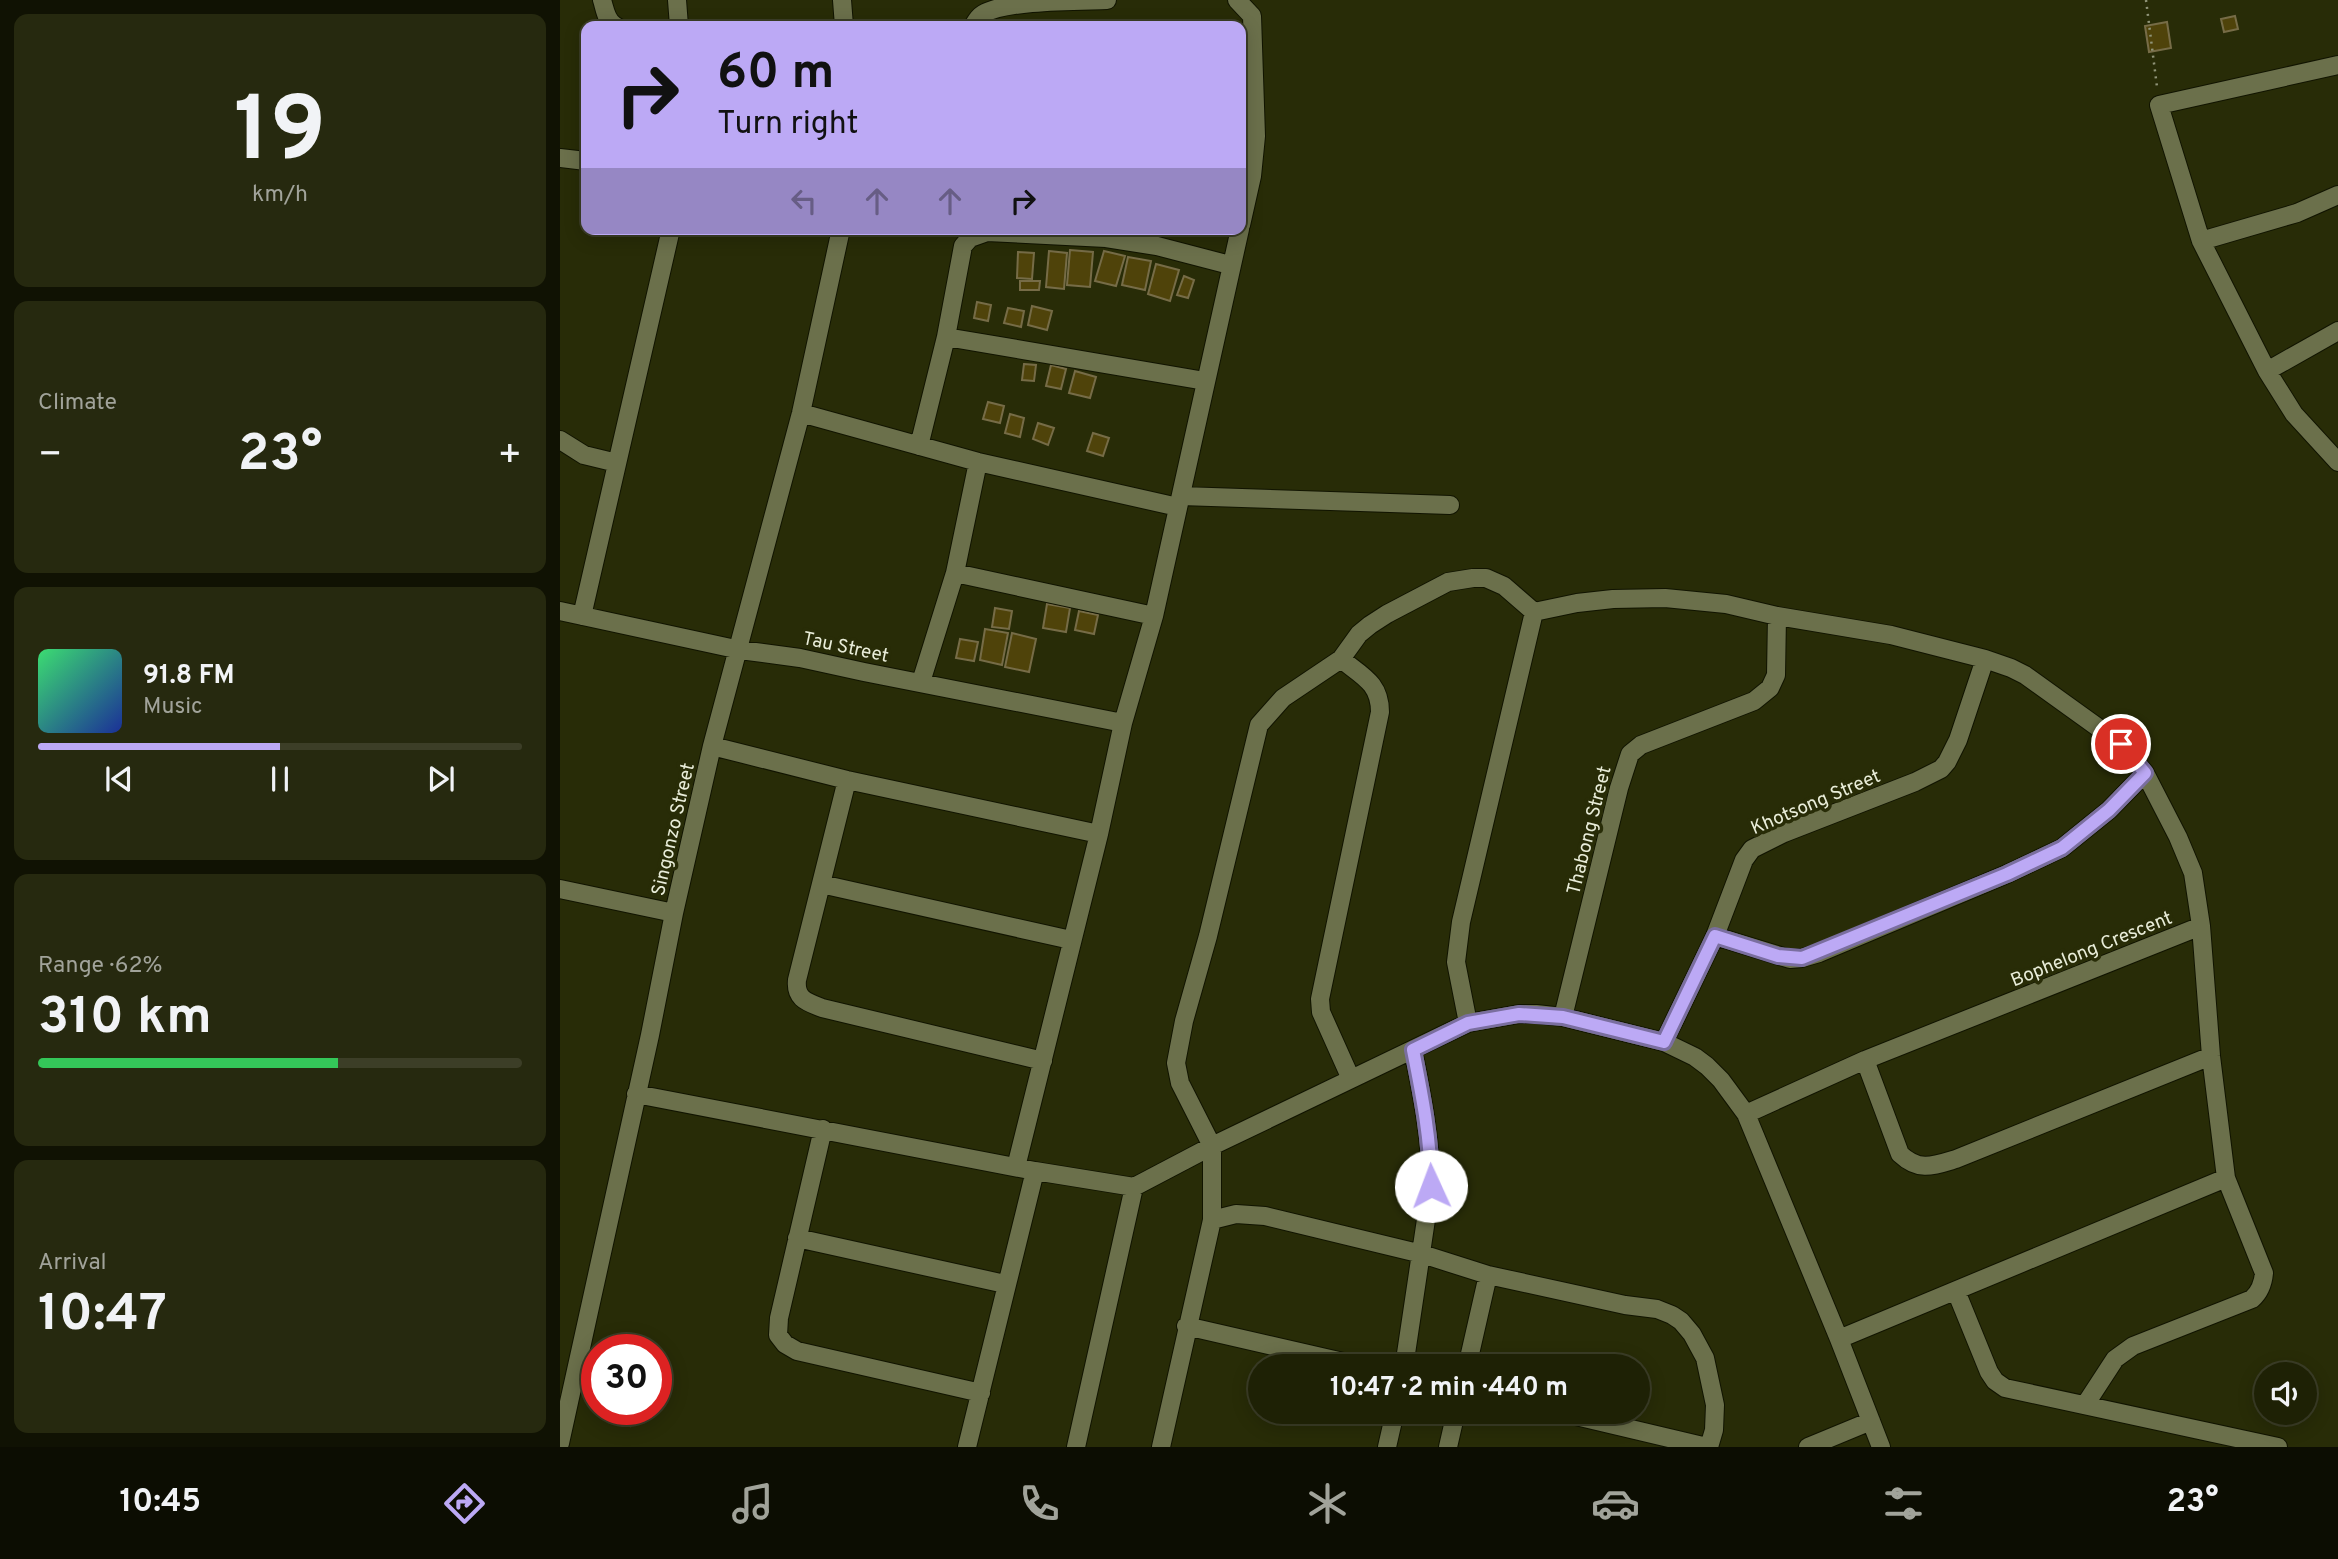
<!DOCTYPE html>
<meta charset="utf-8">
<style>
:root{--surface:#1e2105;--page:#26290f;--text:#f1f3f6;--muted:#a1a39a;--line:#3c3e27;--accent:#bca9f5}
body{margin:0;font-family:Overpass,sans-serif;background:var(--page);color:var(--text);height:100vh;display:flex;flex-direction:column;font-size:26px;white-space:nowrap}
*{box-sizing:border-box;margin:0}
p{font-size:23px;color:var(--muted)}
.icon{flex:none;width:38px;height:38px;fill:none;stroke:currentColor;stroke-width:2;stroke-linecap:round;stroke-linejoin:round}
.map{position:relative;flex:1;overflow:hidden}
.details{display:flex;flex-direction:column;gap:14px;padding:14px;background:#101203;width:560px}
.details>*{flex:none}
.hud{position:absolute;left:21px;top:21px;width:665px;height:214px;border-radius:14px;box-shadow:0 4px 18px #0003,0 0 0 2px var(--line);background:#bca9f5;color:#111;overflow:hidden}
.fabs{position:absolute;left:1694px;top:1362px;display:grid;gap:14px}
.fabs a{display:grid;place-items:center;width:63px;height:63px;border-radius:50%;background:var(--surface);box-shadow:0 4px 18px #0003,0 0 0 2px var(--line);font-size:35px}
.speed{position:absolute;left:21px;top:1334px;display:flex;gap:14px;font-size:35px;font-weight:700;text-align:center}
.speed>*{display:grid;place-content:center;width:91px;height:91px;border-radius:50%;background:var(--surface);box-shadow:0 4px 18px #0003,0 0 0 2px var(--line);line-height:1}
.speed .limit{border:10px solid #d22;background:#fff;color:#111}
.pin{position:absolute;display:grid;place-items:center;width:60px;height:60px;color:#fff;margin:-30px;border:4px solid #fff;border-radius:50%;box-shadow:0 2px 7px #0007}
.me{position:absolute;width:77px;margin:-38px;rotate:358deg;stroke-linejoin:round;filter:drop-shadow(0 0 5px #0008)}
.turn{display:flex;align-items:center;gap:24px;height:147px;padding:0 21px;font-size:32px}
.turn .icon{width:91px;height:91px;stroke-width:2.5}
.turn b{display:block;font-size:49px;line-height:60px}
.lanes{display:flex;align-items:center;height:66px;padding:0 21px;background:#0003;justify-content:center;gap:35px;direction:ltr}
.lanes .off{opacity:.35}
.big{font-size:52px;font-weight:700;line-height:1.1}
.details .tile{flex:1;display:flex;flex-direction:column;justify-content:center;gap:10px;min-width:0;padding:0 24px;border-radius:14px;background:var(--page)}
.details .dial{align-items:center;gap:0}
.dial b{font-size:91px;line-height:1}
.song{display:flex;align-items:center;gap:21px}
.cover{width:84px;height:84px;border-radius:10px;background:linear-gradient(135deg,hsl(140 70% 55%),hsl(230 70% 35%))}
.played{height:7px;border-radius:4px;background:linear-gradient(90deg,var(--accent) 50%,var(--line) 50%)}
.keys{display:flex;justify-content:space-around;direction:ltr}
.heat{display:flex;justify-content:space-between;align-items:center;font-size:38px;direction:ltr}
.charge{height:10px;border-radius:5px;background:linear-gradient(90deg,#34c759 62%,var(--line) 0)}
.trip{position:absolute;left:688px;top:1354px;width:402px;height:70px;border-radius:35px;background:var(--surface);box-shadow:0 4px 18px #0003,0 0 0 2px var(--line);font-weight:700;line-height:70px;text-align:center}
.menu{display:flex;height:112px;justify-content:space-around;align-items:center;background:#0c0d02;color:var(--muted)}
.menu .icon{width:49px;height:49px}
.menu .selected{color:var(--accent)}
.menu b{font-size:32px;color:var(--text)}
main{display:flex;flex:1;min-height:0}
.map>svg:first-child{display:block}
.building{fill:#4f430a;stroke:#766c47;stroke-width:2}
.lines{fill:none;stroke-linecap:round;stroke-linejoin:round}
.minor-casing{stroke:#111400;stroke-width:20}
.path{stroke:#909478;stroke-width:2.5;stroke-dasharray:2 5;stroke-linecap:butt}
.minor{stroke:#6b704b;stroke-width:18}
.route-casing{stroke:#7a6e9f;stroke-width:18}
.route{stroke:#bca9f5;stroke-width:12}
.labels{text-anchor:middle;stroke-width:7;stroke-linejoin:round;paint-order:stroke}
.street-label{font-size:19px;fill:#e9edd9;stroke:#282c07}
</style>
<main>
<section class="details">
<div class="tile dial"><b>19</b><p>km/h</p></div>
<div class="tile"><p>Climate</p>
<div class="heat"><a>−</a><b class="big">23°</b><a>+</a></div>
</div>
<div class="tile">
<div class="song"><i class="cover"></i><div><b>91.8 FM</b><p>Music</p></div></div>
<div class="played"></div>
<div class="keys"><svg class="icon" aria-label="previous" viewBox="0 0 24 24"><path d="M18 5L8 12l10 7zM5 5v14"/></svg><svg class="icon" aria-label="pause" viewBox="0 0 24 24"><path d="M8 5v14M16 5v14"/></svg><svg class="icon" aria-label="next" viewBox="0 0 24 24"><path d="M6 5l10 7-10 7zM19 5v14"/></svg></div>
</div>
<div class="tile"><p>Range · 62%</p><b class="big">310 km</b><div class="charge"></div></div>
<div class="tile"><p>Arrival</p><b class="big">10:47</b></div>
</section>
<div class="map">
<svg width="1778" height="1447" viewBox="0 0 1778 1447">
<rect width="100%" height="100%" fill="#282c07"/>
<!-- building -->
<path class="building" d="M1675,16L1678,29L1664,32L1661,19Z
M1607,22L1611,48L1589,52L1585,26Z
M510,250L533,252L530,287L507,285Z
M489,251L507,253L504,289L486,287Z
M544,251L565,256L556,286L535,281Z
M458,252L474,253L472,279L457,278Z
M568,257L591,261L585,290L562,285Z
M596,264L619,270L610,301L588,294Z
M624,276L634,280L628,298L617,295Z
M460,281H480L479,290H460Z
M417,302L431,305L428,321L414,318Z
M472,306L492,311L487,330L468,325Z
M448,308L464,311L461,327L444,323Z
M464,364L476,365L474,381L462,380Z
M491,365L506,369L501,389L486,386Z
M515,371L536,377L530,398L509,393Z
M428,402L444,406L440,423L423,419Z
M450,414L464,418L460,437L445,433Z
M478,423L494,428L488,445L473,439Z
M533,433L549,438L543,456L527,451Z
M487,604L510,608L506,632L483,628Z
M435,608L452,611L449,629L432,627Z
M519,611L538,615L534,634L515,630Z
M425,629L448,633L442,665L420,660Z
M452,633L476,639L469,672L445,667Z
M400,639L418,642L414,661L396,658Z
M61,1409H83L79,1423L72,1421L70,1426L57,1422Z"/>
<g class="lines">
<!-- minor casing -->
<g class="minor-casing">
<path id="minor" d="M42,0C45,9 46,22 56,26
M117,0L119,26
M282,0L284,26
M677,0L692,16L696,136L692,176L681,225
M413,26C416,21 418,17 423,14C446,0 519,1 547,0
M1778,65L1599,105L1641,241L1707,371L1734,414L1778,462
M0,158L26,161
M1641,241L1737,213L1778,195
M386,337L645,381
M1707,371L1778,331
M241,413L418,462L618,507
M0,440L24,455L57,463
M359,446L386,337L403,246L410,238L427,232L546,238L597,246L670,265
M621,496L890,505
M395,573L594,616
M0,611L180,650L240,658L304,672L563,723
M974,612L1017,603L1053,599L1105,598L1166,604L1217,616L1331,635L1425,659L1451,668L1465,675L1561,744L1585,773L1618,837L1633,873L1641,926L1651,1056L1666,1178L1704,1273C1703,1284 1700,1292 1692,1299L1573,1346L1555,1359L1525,1405
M22,616L111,229
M781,659C802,676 820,683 820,712L760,999L761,1012L791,1079
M361,682L395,573L418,462
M152,746L287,780L539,834
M287,780L237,980C235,999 247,1002 262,1008L483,1061
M261,884L511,940
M0,889L114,913
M1155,936L1230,959L1242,958L1259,953L1447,874L1502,848L1549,810L1585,773
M1003,1017L1059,788L1070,754L1081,745L1194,701L1210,688L1216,675L1217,616
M908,1023L896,962L901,922L974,612
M1104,1042L1155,936L1184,860L1192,849L1224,833L1355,782L1381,769L1387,762L1398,740L1425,659
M1305,1060L1340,1154C1359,1172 1373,1166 1396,1159L1651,1056
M76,1094L475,1171L574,1187L652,1146L908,1023L959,1014H976L1003,1017L1104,1042L1135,1057L1147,1066L1161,1080L1186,1114L1279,1339L1321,1447
M1186,1114L1305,1060L1641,926
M263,1129L219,1318L218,1335L225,1344L237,1351L421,1393
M456,1167L539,834L563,723L594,616L680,229
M652,1220L676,1214L705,1216L862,1254L928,1275L1065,1305L1097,1309L1112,1315L1121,1321L1132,1334L1145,1358L1155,1405L1154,1430L1149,1447
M237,1238L445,1284
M1396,1291L1429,1372L1435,1381L1445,1388L1718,1447
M626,1326L805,1367
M1279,1339L1666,1178
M844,1367L871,1186C871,1140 862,1095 853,1050
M907,1367L928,1275
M999,1412L1147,1447
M0,1443L90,1035L114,913L152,746L241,413L281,229
M407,1447L475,1171
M516,1447L574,1187
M601,1447L652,1220V1146L620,1083L616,1063L624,1021L648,936L699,725L723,698L781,659L799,634L810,625L827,614L888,582L913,578H926L944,586L974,612
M827,1447L835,1412
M888,1447L896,1412
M1248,1447L1311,1421"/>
</g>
<!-- path -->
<path class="path" d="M1586,0L1597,87"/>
<!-- minor -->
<use href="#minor" class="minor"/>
</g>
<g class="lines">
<!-- route casing -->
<g class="route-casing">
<path id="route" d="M871,1186C871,1140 862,1095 853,1050L908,1023L959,1014L1003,1017L1104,1042L1155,936L1218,956L1242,958L1447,874L1502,848L1549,810L1585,773L1561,744"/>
</g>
<!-- route -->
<use href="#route" class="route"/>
</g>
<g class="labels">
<!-- street labels -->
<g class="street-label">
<text transform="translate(286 646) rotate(12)" y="7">Tau Street</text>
<text transform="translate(1255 801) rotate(-23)" y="7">Khotsong Street</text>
<text transform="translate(112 829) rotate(-77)" y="7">Singonzo Street</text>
<text transform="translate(1028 830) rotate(-76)" y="7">Thabong Street</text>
<text transform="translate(1531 948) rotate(-22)" y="7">Bophelong Crescent</text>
</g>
</g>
</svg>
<div class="fabs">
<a><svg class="icon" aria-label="sound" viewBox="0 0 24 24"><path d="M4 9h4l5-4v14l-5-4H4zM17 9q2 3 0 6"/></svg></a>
</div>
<div class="speed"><div class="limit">30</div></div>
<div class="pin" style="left:1561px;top:744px;background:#d93025"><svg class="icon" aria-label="arrive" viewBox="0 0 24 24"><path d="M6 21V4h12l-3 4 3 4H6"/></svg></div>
<svg class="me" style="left:871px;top:1186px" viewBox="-20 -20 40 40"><circle r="19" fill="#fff"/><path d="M0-13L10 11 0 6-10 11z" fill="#bca9f5"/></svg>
<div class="trip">10:47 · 2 min · 440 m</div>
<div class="hud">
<div class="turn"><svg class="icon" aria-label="right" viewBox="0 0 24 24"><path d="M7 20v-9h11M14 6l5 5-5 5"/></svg><div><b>60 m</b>Turn right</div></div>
<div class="lanes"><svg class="icon off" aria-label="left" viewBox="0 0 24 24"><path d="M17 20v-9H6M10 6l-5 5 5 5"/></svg><svg class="icon off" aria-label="ahead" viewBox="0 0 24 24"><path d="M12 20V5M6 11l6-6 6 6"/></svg><svg class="icon off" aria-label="ahead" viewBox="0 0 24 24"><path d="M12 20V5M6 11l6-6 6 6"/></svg><svg class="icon" aria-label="right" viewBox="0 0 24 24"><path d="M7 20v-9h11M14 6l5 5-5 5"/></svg></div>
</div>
</div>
</main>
<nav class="menu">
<b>10:45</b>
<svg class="icon selected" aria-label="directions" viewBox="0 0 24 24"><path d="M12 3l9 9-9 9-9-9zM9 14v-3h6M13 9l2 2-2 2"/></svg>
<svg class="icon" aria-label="music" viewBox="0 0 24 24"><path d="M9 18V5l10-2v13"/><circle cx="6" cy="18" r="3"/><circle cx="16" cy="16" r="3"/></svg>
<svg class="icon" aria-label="phone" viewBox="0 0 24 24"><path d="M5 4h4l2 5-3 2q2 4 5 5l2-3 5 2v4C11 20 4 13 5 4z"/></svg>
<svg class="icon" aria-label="climate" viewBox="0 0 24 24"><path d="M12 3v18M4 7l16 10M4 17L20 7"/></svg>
<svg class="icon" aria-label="car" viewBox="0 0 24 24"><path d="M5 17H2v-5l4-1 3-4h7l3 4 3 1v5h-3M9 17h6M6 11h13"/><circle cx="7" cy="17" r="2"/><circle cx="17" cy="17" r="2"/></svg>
<svg class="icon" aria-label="filters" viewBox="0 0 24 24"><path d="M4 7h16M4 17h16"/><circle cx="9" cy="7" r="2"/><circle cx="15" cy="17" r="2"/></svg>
<b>23°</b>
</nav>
